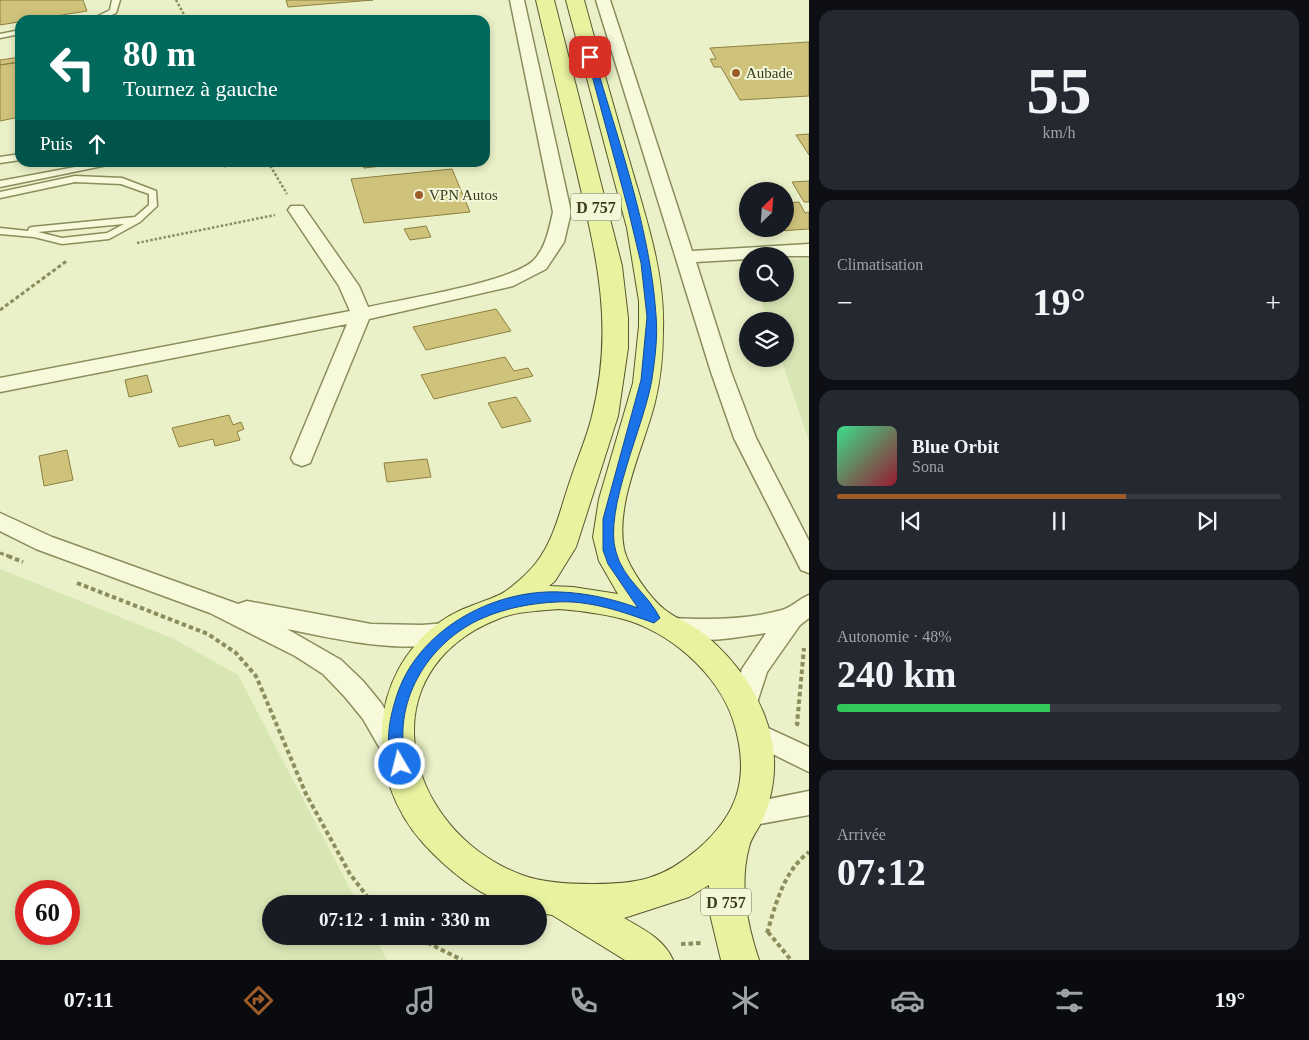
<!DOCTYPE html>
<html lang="fr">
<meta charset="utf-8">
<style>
:root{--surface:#171b24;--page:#242831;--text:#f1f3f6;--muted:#9ea1a6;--line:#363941;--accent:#9e5c29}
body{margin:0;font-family:"Times New Roman",serif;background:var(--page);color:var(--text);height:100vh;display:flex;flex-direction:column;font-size:19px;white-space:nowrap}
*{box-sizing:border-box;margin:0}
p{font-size:16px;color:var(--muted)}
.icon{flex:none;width:28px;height:28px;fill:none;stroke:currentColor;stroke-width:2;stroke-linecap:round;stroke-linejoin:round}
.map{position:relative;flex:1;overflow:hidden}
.drawer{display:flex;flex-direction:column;gap:10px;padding:10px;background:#0d0f14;width:500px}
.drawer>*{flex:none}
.banner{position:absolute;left:15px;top:15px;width:475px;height:152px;border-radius:15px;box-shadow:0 2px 8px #0003;background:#00695c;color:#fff;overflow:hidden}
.needle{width:32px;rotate:25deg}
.controls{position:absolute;left:739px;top:182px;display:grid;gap:10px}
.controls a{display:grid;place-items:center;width:55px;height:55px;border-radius:50%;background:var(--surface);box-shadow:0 2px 8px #0003;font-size:25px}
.speed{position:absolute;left:15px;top:880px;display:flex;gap:10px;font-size:25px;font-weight:700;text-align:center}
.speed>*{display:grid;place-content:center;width:65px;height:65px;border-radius:50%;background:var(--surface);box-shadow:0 2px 8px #0003;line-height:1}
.speed .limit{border:8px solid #d22;background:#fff;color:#111}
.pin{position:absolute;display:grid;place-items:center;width:42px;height:42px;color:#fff;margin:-21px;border-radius:10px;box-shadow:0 2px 8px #0006}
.me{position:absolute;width:55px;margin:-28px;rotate:352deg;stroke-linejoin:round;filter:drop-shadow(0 0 4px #0008)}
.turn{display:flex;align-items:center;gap:18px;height:105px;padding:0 25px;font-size:22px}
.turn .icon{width:65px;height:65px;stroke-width:2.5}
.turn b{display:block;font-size:35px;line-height:42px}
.then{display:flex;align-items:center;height:48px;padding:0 25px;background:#0003;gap:10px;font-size:19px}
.big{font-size:38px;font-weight:600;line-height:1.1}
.drawer .widget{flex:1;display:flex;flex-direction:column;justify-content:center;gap:8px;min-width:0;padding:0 18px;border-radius:15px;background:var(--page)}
.drawer .dial{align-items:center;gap:0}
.dial b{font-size:65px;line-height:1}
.song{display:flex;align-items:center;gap:15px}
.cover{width:60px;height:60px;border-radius:8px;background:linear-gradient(135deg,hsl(150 70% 55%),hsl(350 70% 35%))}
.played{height:5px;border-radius:2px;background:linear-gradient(90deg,var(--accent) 65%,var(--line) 65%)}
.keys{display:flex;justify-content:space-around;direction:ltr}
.heat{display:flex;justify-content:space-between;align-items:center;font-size:28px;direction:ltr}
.charge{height:8px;border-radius:4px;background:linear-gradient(90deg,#34c759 48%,var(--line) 0)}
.trip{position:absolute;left:262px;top:895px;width:285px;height:50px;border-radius:25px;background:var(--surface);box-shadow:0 2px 8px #0003;font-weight:600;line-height:50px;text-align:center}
.tab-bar{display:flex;height:80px;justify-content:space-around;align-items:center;background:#090b0e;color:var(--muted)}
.tab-bar .icon{width:35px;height:35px}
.tab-bar .active{color:var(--accent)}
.tab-bar b{font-size:22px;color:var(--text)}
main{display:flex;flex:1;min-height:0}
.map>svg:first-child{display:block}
.farmland{fill:#d8e6b4;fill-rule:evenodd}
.building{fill:#cfc37c;stroke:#8d8040}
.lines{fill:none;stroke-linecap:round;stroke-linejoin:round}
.lane-casing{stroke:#8d8c5c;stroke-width:3}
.street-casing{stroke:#8d8c5c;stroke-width:3}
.primary-casing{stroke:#5b5730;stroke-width:2}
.path-far2{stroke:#8d8c5c;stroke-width:2.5;stroke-dasharray:2.5 2;stroke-linecap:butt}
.path-far1{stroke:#8d8c5c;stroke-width:3;stroke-dasharray:4 2.5;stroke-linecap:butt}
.path{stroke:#8d8c5c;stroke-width:4;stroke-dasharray:4.5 3;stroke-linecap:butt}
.lane{fill:#f6fadb;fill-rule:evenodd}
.street{fill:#f6fadb;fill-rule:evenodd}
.primary{fill:#e9f39f;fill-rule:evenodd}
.route{fill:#1a73e8;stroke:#114b97}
.poi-dot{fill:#9e5c29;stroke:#f2f7d7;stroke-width:2}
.labels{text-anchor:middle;stroke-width:4;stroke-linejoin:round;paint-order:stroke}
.far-poi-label{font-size:15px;fill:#3d3b20;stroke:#f2f7d7;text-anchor:start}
.shield{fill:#f2f7d7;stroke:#737357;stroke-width:1}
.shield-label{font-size:16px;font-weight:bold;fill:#3d3b20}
</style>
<main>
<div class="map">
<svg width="809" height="960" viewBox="0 0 809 960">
<rect width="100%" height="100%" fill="#eaf0c7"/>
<!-- farmland -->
<path class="farmland" d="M809,258V441L781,359H785V321H768L758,294H785V260Z
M0,569L174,639L238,675L358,904H271V936H375L387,960H0ZM26,891H69V934H26Z"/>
<!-- building -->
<path class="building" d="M0,0H83L87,11L0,25Z
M286,0H373L288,7Z
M809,42V96L740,100L721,67H714L710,59H716L710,48Z
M20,57V62L0,65V60Z
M20,62V117L0,121V65Z
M809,134V155L796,135Z
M362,162H419L364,168Z
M452,169L470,212L364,223L351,179Z
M809,181V202H804L792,182Z
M799,202L805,213L809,212V229L779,231L778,229H785V203Z
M426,226L431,237L410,240L404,229Z
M496,309L511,331L426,350L413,327Z
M505,357L514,371L528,368L533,376L434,399L421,375Z
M147,375L152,392L129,397L125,380Z
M516,397L531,421L502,428L488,403Z
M229,415L233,425L241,422L244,429L237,432L240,440L215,446L213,439L179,447L172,428Z
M67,450L73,480L44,486L39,456Z
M427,459L431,477L387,482L384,463Z"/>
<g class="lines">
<!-- lane casing -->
<g class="lane-casing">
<path id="lane" d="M112,0H120L116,13L100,20H90L110,10Z
M20,30V34L0,38V34Z
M20,154V160L0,163V157Z
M102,162H122L0,187V181Z
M220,162H229V163L225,166Z
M75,176L122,178L156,191L157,206L140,222L109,239L62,244L34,237L0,234V228L28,231L29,228L32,227L135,217L149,205V194L121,184L75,182L0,198V192ZM124,224L107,233L62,238L38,232Z"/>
</g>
<!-- street casing -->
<g class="street-casing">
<path id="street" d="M510,0H524L571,212L564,242L546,269L513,286L369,319L310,463L302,466L294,463L291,458L347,324L0,392V378L350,311L339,286L288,210L291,206H303L359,286L368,307C404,299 508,283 533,261C546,248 549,229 553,212Z
M596,0H610L692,251L809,244V256H748V259L696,262L731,372L756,438L809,541V573L801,570L734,438L711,372Z
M0,513L52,537L238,604L247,601L371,624L422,625L447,623L456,626L460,633L456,640C407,656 336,639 287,629L341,660L363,681L381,703L410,751L406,759L396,763L386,759L363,719L345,697L323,674L295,656L210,613L36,549L0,531Z
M809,595V618L800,625L767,672L754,712L745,715L736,712L732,704L742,669L766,633C735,638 695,645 664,635L660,628L664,621L673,618C708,620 747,620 782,610C792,607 799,599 809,595Z
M755,722L809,747V772L746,741L742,733L746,725Z
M809,791V815L749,826L739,823L735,814L739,805Z"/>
</g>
<!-- primary casing -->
<g class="primary-casing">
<path id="primary" d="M536,0H554L622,266L628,318V348L618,416L576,547L555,581L549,586L573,587L618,594L599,561L593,537L599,499L633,383L639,326V301L627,228L566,0H584C598,52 613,104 628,156C644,212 665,270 663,329C663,354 661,378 655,402C644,447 615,503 624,549C628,567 650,598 664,609C676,619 692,624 704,634C737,661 764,699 772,742C777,767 773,795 763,819C759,828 751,838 749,847C739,885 747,924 759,960H721L710,914L709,885L689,897L624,918C643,929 664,939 673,960H625L552,915L539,913V904C530,904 520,905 512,904C481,899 443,865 423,843C364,777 367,676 440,622C459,608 479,604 499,595C511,589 528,573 536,563C555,539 561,506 571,478C578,457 587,437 592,416C615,324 596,254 575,164C562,110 549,55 536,0ZM559,609C583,611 607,614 630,621C677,637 724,680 736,730C749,780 737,815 698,849C663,879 638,884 593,884C569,884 544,883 522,875C404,831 364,672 498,619C517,611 539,611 559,609Z"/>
</g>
<!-- path-far2 -->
<path class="path-far2" d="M176,0L187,20
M268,162L287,194
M137,243L275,215"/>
<!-- path-far1 -->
<path class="path-far1" d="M0,310L68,260
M0,553L11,557"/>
<!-- path -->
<path class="path" d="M8,556L23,562
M77,583L208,634L236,653L256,676L306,794L350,874L373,904
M799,725L797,724L804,648
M768,932L791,960
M767,933C776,903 784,871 809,852
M414,936L462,960
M681,944L702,943"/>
<!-- lane -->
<use href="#lane" class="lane"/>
<!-- street -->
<use href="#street" class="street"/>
<!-- primary -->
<use href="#primary" class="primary"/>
</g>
<!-- route -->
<path class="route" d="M590,55L594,57C618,141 650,227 656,315C658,335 655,359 652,379C645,424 603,510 616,552C623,579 648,594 660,618L654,623C623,612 590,600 557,602C532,603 506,608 483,618C427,642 390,705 407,764L405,768H395C384,747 389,720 396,698C416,631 492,589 560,592C587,593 613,599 638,608L608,564L603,550V519L641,380L647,317L641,263L628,209L587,57Z"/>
<!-- markers -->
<g class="poi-dot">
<circle cx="736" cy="73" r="5"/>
<circle cx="419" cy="195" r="5"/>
</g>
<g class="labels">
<!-- far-poi labels -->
<g class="far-poi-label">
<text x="746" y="78">Aubade</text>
<text x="429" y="200">VPN Autos</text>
</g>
<!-- shield labels -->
<g class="shield">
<rect x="571" y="193.5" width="50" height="27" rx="4"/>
<rect x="701" y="888.5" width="50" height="27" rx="4"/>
</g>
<g class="shield-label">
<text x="596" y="213">D 757</text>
<text x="726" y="908">D 757</text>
</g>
</g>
</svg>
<div class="controls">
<a><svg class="needle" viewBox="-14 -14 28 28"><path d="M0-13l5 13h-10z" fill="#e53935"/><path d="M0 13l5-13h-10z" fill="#9ea1a6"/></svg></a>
<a><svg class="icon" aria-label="search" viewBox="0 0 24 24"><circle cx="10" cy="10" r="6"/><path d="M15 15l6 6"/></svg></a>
<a><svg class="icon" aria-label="layers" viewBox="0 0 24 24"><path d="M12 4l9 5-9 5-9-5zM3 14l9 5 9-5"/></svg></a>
</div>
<div class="speed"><div class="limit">60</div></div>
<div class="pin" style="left:590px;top:57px;background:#d93025"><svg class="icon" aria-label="arrive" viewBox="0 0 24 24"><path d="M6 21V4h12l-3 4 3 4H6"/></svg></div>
<svg class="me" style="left:400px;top:764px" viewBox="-20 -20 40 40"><circle r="17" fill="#1a73e8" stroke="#fff" stroke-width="3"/><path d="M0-11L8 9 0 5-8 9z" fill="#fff"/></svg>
<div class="trip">07:12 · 1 min · 330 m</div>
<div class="banner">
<div class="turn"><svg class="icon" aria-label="left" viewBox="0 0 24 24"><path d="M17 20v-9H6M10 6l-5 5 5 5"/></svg><div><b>80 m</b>Tournez à gauche</div></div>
<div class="then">Puis<svg class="icon" aria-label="ahead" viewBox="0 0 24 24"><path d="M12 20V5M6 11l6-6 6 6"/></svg></div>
</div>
</div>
<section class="drawer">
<div class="widget dial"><b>55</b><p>km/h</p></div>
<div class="widget"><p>Climatisation</p>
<div class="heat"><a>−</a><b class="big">19°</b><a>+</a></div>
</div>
<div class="widget">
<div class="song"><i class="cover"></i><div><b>Blue Orbit</b><p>Sona</p></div></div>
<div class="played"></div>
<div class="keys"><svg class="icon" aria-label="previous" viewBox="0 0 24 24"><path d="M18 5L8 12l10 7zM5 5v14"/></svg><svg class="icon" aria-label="pause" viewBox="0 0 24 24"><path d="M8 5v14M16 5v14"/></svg><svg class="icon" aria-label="next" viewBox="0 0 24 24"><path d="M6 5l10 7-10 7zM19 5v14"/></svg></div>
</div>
<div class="widget"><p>Autonomie · 48%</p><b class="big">240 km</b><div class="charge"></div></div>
<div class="widget"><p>Arrivée</p><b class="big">07:12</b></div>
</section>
</main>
<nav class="tab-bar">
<b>07:11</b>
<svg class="icon active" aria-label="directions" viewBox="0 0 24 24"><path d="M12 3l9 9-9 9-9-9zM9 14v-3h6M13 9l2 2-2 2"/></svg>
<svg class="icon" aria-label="music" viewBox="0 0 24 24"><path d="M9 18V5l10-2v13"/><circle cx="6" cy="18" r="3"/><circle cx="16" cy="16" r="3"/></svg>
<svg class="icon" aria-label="phone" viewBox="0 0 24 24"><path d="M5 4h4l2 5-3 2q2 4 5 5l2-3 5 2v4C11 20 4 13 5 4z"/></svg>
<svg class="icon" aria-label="climate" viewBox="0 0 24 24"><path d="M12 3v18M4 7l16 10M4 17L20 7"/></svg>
<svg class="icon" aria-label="car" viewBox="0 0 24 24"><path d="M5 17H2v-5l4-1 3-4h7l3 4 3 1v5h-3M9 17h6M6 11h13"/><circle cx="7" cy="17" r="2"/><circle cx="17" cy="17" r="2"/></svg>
<svg class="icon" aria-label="filters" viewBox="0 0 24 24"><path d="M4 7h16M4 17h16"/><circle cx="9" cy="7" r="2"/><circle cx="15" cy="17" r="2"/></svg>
<b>19°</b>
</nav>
